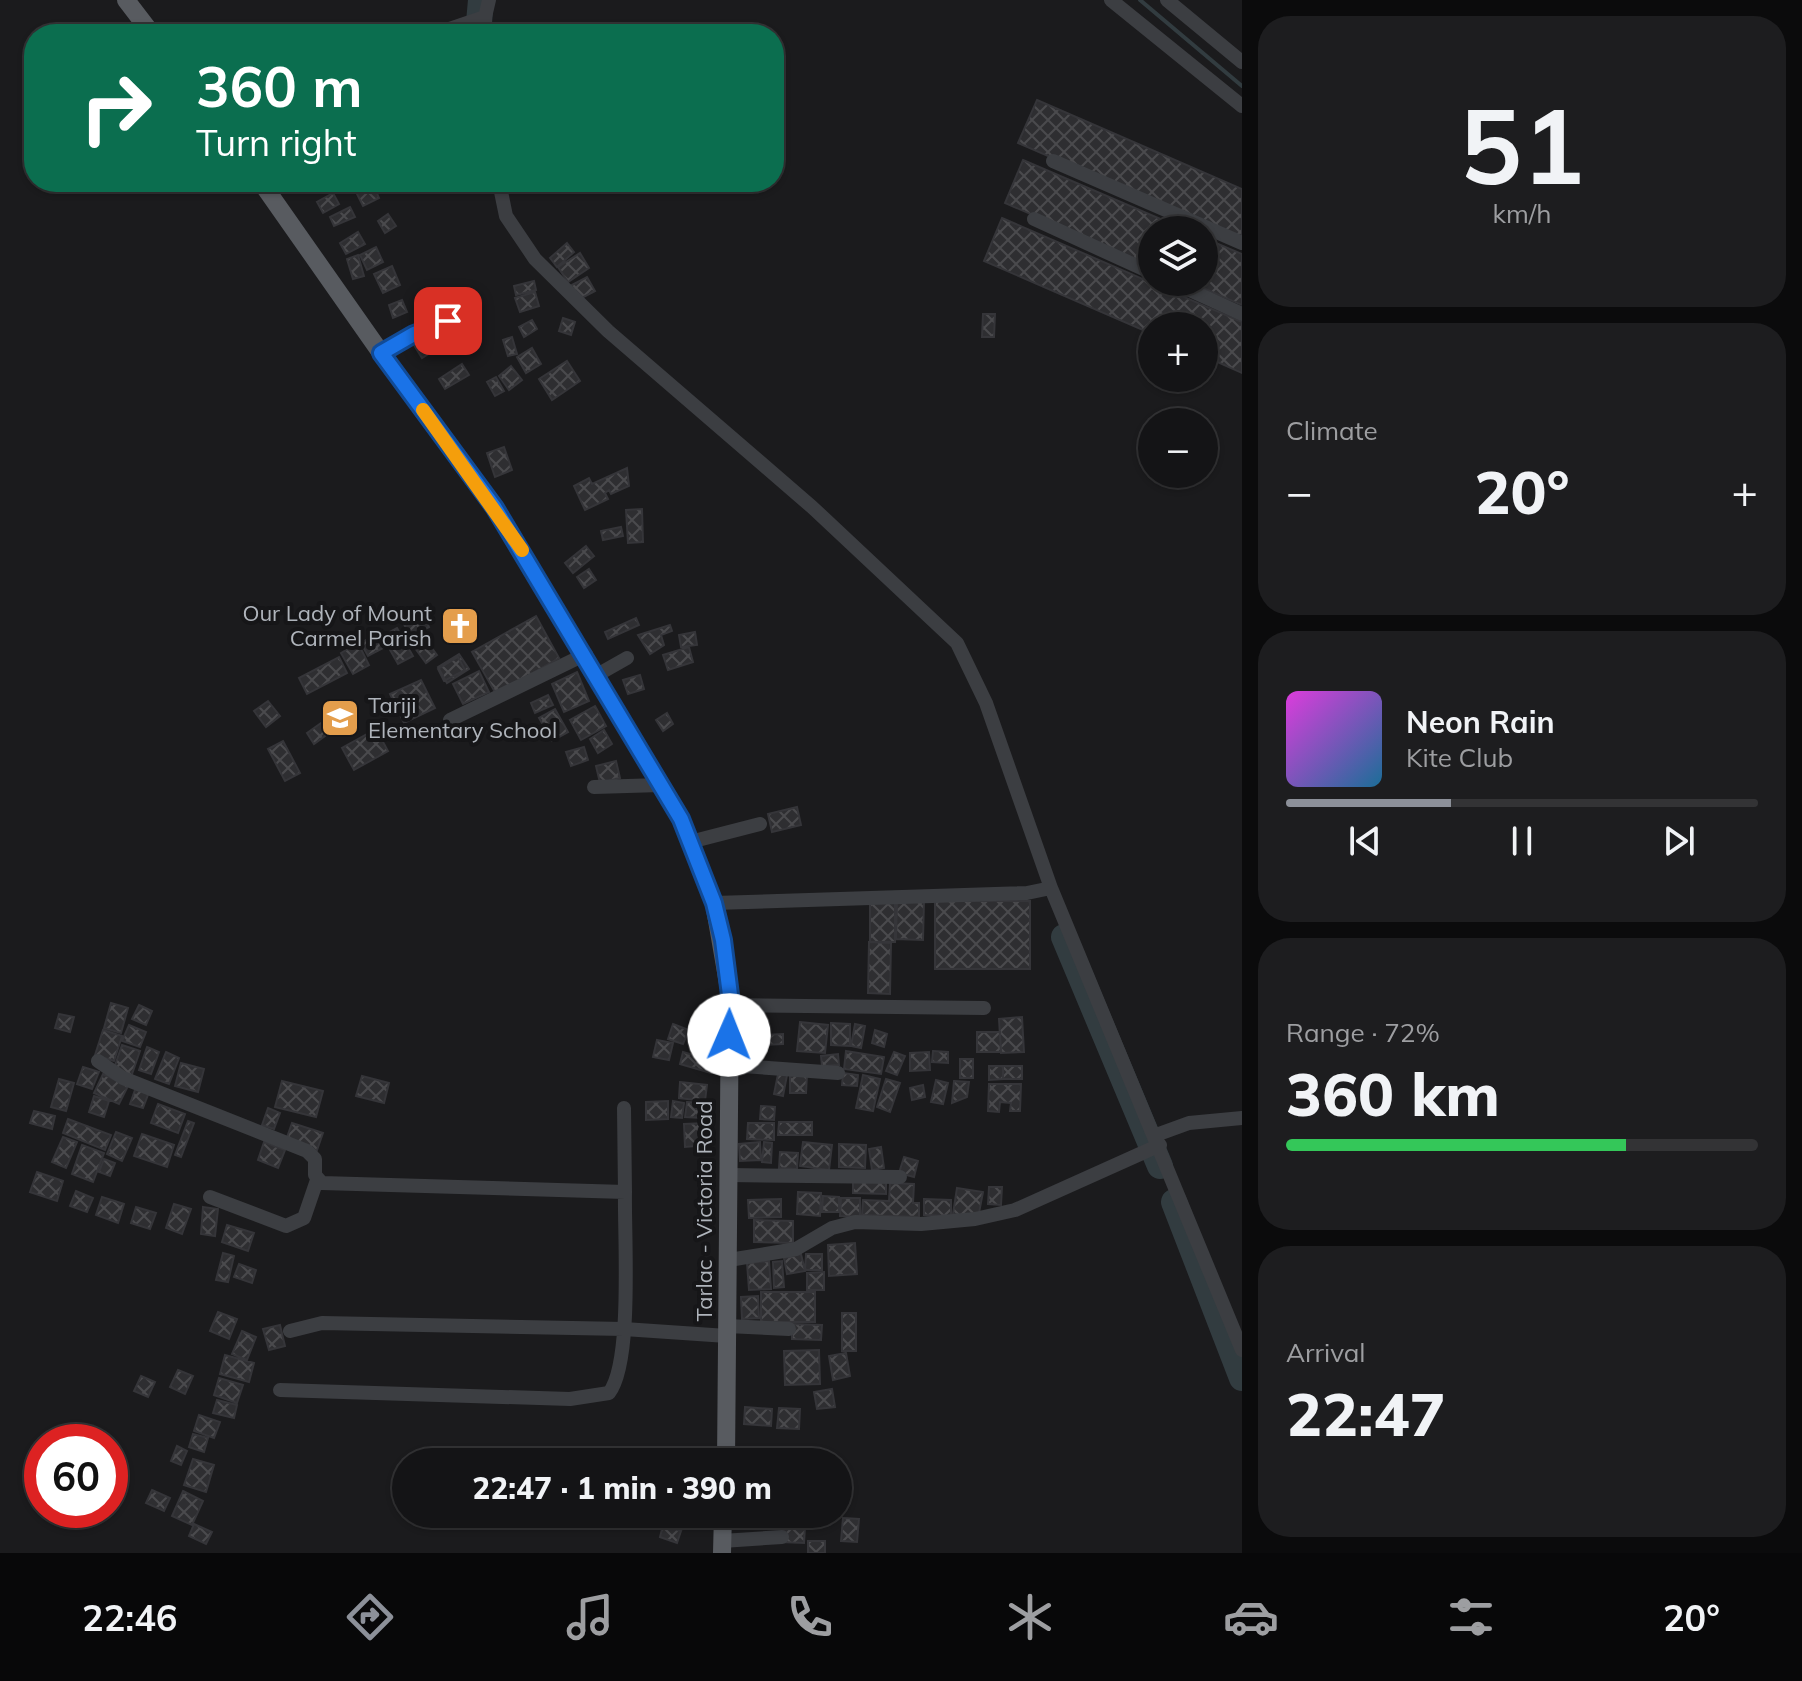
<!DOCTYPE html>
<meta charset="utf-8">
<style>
:root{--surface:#141416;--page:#1d1d1f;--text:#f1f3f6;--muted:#9d9ea1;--line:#333335;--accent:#8c9099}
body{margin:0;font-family:Mulish,sans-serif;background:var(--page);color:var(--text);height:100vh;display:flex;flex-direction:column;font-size:30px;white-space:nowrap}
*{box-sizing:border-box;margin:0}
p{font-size:26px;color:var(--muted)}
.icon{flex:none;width:44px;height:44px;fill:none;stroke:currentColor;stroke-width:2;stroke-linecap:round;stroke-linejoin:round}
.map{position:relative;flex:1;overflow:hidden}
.drawer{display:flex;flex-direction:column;gap:16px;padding:16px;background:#0b0b0c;width:560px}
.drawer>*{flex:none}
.hud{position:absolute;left:24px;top:24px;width:760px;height:168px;border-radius:32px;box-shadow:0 2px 6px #0004,0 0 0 2px var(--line);background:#0b6e4f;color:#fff;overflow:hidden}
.controls{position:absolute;left:1138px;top:216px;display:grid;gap:16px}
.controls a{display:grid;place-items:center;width:80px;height:80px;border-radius:50%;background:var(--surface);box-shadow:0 2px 6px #0004,0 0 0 2px var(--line);font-size:40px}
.speed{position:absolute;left:24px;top:1424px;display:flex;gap:16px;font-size:40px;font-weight:700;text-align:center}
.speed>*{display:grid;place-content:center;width:104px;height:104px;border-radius:50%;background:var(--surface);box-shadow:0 2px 6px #0004,0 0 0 2px var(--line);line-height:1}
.speed .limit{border:12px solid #d22;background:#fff;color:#111}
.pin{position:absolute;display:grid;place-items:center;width:68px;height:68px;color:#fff;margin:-34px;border-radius:16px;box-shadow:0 4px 12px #0006}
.me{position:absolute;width:88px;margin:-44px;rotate:1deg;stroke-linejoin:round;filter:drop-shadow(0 0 6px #0008)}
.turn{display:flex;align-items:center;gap:28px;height:168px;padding:0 40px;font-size:36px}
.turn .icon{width:104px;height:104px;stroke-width:2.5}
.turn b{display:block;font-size:56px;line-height:68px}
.big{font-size:60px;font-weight:800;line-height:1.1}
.drawer .tile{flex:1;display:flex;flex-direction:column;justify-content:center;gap:12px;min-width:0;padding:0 28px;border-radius:32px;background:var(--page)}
.drawer .dial{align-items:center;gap:0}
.dial b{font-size:104px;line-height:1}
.song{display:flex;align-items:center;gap:24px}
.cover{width:96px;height:96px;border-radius:12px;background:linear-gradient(135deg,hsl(300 70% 55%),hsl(200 70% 35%))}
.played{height:8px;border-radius:4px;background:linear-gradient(90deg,var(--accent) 35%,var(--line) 35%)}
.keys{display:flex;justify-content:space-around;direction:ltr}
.heat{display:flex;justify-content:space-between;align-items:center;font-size:44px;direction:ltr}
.charge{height:12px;border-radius:6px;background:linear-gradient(90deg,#34c759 72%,var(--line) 0)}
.trip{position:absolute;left:392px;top:1448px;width:460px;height:80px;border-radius:40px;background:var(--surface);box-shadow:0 2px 6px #0004,0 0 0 2px var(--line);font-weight:800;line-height:80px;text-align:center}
.menu{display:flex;height:128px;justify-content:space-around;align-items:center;background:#080809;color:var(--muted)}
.menu .icon{width:56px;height:56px}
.menu .selected{color:var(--accent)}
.menu b{font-size:36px;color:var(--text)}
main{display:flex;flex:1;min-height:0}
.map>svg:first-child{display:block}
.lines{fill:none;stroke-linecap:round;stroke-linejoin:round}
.stream{stroke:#323c40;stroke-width:4}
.river{stroke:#323c40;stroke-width:26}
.building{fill:url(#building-cross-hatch);stroke:#353539;stroke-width:2}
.minor{stroke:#3c3e42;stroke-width:14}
.major{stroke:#585b60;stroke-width:18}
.route-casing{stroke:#114b97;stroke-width:20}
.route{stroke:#1a73e8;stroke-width:14}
.slow{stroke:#f59e0b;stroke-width:14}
.labels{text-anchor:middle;stroke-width:8;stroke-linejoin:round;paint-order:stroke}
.poi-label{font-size:22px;fill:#afb4bb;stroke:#161618;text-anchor:end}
.street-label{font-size:22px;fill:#afb4bb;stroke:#161618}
</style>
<main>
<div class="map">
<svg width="1242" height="1553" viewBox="0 0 1242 1553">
<defs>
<pattern id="building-cross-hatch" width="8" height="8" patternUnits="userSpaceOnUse" patternTransform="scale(2)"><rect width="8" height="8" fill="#2e2e31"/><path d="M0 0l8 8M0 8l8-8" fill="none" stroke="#4a4a4d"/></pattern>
</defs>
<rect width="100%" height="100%" fill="#1b1b1d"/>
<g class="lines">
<!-- stream -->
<path class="stream" d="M1140,0L1242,86"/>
<!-- river -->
<path class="river" d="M478,34L481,0
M1064,937L1160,1166
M1174,1202L1242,1378"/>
</g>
<!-- building -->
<path class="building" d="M1037,100L1242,189V240L1018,143Z
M1023,160L1186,230H1152V266L1005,203Z
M373,184L379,198L363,206L356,192Z
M333,193L339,204L323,213L317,202Z
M350,207L355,217L334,226L330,217Z
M388,214L396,226L385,233L378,221Z
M1002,218L1242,322V373L1204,356V326H1152V334L984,261Z
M358,232L365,244L346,254L340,243Z
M1204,238L1242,254V305L1189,282H1204Z
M567,243L574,252L557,267L550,258Z
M376,247L383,262L367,270L360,255Z
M580,253L589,268L568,282L558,267Z
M358,255L364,276L353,279L347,259Z
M392,266L400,285L383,293L374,274Z
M587,277L595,291L578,300L570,286Z
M534,281L536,290L516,295L514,286Z
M535,292L539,306L520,312L515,298Z
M402,300L407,312L393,318L389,305Z
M429,300L437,313L427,319L420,305Z
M473,302L476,314L462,318L459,306Z
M983,314H995L994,337H982Z
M563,318L575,322L571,335L559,331Z
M532,320L537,329L524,337L519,327Z
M442,327L450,340L422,358L414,345Z
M512,337L517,354L508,356L503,340Z
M532,348L541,364L526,373L517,357Z
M567,361L580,381L552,400L539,379Z
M462,364L469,375L445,389L439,379Z
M511,366L522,380L509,390L499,376Z
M496,377L504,391L495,396L487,382Z
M504,447L512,470L495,477L487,453Z
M627,468L629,486L611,494L609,490L605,493L608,499L585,510L574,486L589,478L592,484Z
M642,509L643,542L628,543L626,510Z
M621,527L623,536L603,540L601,531Z
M586,546L594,556L573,573L565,563Z
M589,569L596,580L584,588L577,577Z
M423,615L429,627L410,637L404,624Z
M536,616L559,658L496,694L472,652Z
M636,618L639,625L608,639L605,632Z
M670,625L672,631L661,635L664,645L650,654L638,635Z
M397,628L413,656L398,664L382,636Z
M695,632L697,645L681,647L679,635Z
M376,634L383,648L368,656L361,643Z
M423,636L437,655L426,663L412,644Z
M358,643L369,665L353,674L341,653Z
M689,647L693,662L668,670L663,655Z
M459,654L469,669L447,683L438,667Z
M339,657L347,673L307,694L299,678Z
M458,657L465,670L444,681L438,669Z
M479,671L489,692L463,704L453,684Z
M577,672L589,701L564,712L552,684Z
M640,675L644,689L628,694L623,680Z
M421,680L435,708L404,723L390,694Z
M548,695L553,705L535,713L531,703Z
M268,701L280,716L266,727L254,711Z
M595,706L606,726L581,740L570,720Z
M555,709L568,732L552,741L539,718Z
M667,713L673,724L663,731L656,720Z
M328,718L336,728L314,744L307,733Z
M376,729L388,751L354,770L342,748Z
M604,730L612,744L598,753L590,739Z
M283,741L300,773L285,781L268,749Z
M584,747L588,760L571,766L566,752Z
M616,761L620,778L600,783L596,766Z
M797,807L801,825L772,832L768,814Z
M870,899H895V942H870Z
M897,901H924L923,940L896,939Z
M935,901H1030V969H935Z
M869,942L891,943L890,994L868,993Z
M111,1003L128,1008L121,1033L104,1028Z
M139,1005L152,1011L146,1025L132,1019Z
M59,1014L74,1017L70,1032L55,1028Z
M1022,1017L1024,1052L1001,1053L999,1019Z
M800,1022L828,1025L825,1053L797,1051Z
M831,1023L850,1024V1046L831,1045Z
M673,1024L689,1030L683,1044L668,1039Z
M855,1024L865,1026L861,1048L851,1046Z
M129,1025L146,1032L140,1047L122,1041Z
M103,1030L122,1036L114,1061L95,1055Z
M875,1030L887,1034L884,1047L872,1043Z
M977,1032H1000L1001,1052H977Z
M783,1034V1044L760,1045V1035Z
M657,1040L673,1043L669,1060L653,1057Z
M122,1045L140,1051L131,1077L113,1071Z
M147,1047L159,1052L151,1074L139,1070Z
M846,1051L884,1057L881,1074L844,1069Z
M933,1051L948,1052V1063L932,1062Z
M166,1052L179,1058L169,1084L155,1079Z
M683,1052L715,1061L711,1073L680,1064Z
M894,1052L905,1056L897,1075L886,1071Z
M929,1052L930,1070L910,1071V1053Z
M838,1054L839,1065L822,1066L821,1056Z
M960,1059H973V1078H960Z
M181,1063L204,1069L198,1092L175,1086Z
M989,1066H1003V1079L989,1080Z
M1003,1066H1022V1079H1003Z
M83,1067L99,1072L92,1089L77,1084Z
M843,1073L858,1075L857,1086L842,1085Z
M103,1074L128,1086L119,1104L94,1093Z
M778,1074L787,1075L783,1096L774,1094Z
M790,1075H807L806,1093H790Z
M863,1075L880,1079L873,1111L856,1108Z
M362,1076L389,1083L384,1103L356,1096Z
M59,1079L74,1083L66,1111L51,1107Z
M886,1079L900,1083L890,1112L877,1107Z
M936,1080L948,1083L943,1104L931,1102Z
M282,1081L323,1091L316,1117L275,1107Z
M954,1081L969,1082L967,1097L952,1103Z
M680,1082L707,1085L705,1101L679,1098Z
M989,1084H1021L1020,1111H1010L1011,1103L1000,1102L999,1112L988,1111Z
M923,1085L925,1097L912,1100L910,1088Z
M136,1087L149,1092L143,1108L130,1104Z
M94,1096L109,1101L104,1117L89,1112Z
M668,1101V1119L646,1120V1102Z
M673,1101L684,1103L682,1118L671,1117Z
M687,1102L704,1103L703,1118L685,1117Z
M158,1104L185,1114L178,1133L151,1123Z
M761,1106L775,1107L774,1120L760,1119Z
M268,1108L280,1113L274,1129L262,1125Z
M34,1111L55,1116L52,1129L30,1123Z
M68,1119L111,1135L105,1150L63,1133Z
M188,1121L194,1123L181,1157L175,1155Z
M779,1122H812V1135H778Z
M292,1123L323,1133L316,1153L285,1143Z
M706,1123L707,1145L685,1147L684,1124Z
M748,1123H774V1140L747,1139Z
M116,1132L132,1138L122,1161L107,1154Z
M142,1134L174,1145L167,1167L134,1156Z
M63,1137L77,1142L66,1168L52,1162Z
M264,1142L285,1150L278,1168L258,1160Z
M760,1142L761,1160L740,1161L739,1144Z
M764,1142L772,1143L771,1163L762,1162Z
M803,1142L832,1145L829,1170L800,1166Z
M839,1144L866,1145L865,1168L839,1167Z
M82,1145L104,1153L93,1182L72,1174Z
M881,1147L884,1168L872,1170L869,1149Z
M780,1152L798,1153L797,1169L779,1168Z
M904,1157L918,1161L914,1177L899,1173Z
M104,1159L115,1163L110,1176L99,1172Z
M37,1172L63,1181L57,1201L30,1192Z
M853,1180L886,1181V1194L853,1193Z
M890,1183L914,1184L913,1203H919V1217L862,1215L863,1200L889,1201Z
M989,1187H1002L1001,1205L988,1204Z
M957,1188L983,1192L978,1218L953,1214Z
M76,1191L93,1198L87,1212L70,1206Z
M798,1192L821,1193L820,1216L797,1214Z
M823,1196L839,1197V1212H822Z
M102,1197L124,1204L118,1223L96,1215Z
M841,1198H860V1217L840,1216Z
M781,1199V1217L749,1218L748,1200Z
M924,1199L951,1200V1216L924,1215Z
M174,1204L191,1209L182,1234L166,1228Z
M136,1207L156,1213L150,1229L131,1223Z
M203,1207L218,1209L215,1236L201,1234Z
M754,1220L793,1221V1243L754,1242Z
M227,1225L254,1233L248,1251L222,1242Z
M855,1243L857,1274L829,1276L828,1245Z
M223,1253L234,1256L228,1282L216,1280Z
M801,1254L805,1271L787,1274L784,1258Z
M806,1254H822V1270H805Z
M769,1261L771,1289L749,1290L747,1263Z
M782,1261L784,1287L774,1288L773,1262Z
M239,1264L256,1270L252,1283L234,1277Z
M824,1272V1290H807V1273Z
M761,1292H815V1322H761Z
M758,1296L759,1318L742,1319L741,1297Z
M218,1312L237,1319L229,1339L210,1331Z
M842,1313H856V1351H842Z
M792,1324L822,1325L821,1340L792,1339Z
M280,1325L285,1346L269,1350L263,1329Z
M242,1331L256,1337L247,1360L232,1354Z
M819,1350L820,1384L785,1385L784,1351Z
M846,1353L850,1376L833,1380L829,1356Z
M225,1355L254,1363L249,1382L220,1374Z
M178,1370L193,1376L185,1394L170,1387Z
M141,1376L155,1382L148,1397L134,1391Z
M219,1378L243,1385L237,1403L214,1395Z
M832,1389L835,1407L817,1409L814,1392Z
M217,1400L237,1405L234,1418L213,1413Z
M745,1407L772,1409L771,1426L744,1424Z
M779,1408L800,1409L799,1429L777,1428Z
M199,1415L220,1422L214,1438L194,1431Z
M193,1434L208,1438L204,1452L189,1447Z
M177,1446L187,1451L181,1465L171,1461Z
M193,1459L214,1465L206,1492L184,1485Z
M152,1490L170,1498L164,1511L146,1503Z
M183,1491L203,1501L192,1525L172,1516Z
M659,1514H687L682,1529L657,1520Z
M843,1518L859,1519L857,1542L841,1541Z
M194,1524L212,1532L206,1544L189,1536Z
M663,1525L681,1531L677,1543L660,1537Z
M783,1526L805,1527L804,1543L781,1542Z
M808,1541H825V1553H808Z"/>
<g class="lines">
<!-- minor -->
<path class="minor" d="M1111,0L1242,106
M1167,0L1242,62
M485,17V34
M435,34L485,17L489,0
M1053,161L1242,243
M499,182L506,216L535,259L608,331L812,507L957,643L986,703L1051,888
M1034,219L1152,273
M1172,282L1242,314
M381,353L414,334L448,321
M597,675L627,658
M450,720L586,654
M594,787L661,785
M690,842L760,824
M714,903L1027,893L1051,888L1242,1350
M730,1005L984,1008
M98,1061L123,1078L307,1151L315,1159V1175L322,1183L625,1192C624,1236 633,1362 609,1393L570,1399L280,1390
M729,1065L838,1073
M624,1108L625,1192
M1156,1135L1189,1123L1242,1118
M729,1175L900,1177
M210,1197L286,1226L304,1218L317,1180
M729,1260L796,1249L832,1228L855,1222L921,1224L975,1219L1015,1210L1160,1145
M727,1326L789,1329
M290,1331L322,1323L624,1329L727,1336
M722,1541L782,1537"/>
<!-- major -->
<path class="major" d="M126,0L152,34
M261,182L381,353L495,508L681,819L714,903L730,995L726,1462
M722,1553L723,1514"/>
</g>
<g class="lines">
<!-- route casing -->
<g class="route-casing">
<path id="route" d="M448,321L414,334L381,353L495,508L681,819L714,903L723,940L730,995L729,1035"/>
</g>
<!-- route -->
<use href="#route" class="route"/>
<!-- slow -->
<path class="slow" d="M423,410L522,550"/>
</g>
<!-- icons -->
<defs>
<g id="church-square" transform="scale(2)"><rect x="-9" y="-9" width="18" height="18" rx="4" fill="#e49e4c" stroke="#161618"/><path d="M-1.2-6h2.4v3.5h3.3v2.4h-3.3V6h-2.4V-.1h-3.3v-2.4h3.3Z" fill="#fff"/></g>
<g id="school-square" transform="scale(2)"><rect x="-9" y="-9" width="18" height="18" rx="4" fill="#e49e4c" stroke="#161618"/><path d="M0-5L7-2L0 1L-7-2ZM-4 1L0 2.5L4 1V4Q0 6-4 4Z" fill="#fff"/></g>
</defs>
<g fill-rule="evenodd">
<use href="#church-square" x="460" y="626"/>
<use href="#school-square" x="340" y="718"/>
</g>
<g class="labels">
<!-- poi labels -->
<g class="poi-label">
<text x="432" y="621">Our Lady of Mount<tspan x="432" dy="25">Carmel Parish</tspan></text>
<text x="368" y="713" text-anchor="start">Tariji<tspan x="368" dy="25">Elementary School</tspan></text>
</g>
<!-- street labels -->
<g class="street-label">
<text transform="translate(704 1211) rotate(-90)" y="8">Tarlac - Victoria Road</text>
</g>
</g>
</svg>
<div class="controls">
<a><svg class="icon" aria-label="layers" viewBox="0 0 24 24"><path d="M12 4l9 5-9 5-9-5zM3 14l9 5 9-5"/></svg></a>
<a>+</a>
<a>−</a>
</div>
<div class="speed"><div class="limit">60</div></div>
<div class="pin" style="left:448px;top:321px;background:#d93025"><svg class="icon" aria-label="arrive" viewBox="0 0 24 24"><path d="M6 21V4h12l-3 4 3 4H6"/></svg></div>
<svg class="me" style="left:729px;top:1035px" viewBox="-20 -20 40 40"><circle r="19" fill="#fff"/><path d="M0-13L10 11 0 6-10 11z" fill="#1a73e8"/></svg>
<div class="trip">22:47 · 1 min · 390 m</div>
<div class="hud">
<div class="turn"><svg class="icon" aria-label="right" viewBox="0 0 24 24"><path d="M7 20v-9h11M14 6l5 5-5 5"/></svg><div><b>360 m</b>Turn right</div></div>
</div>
</div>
<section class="drawer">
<div class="tile dial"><b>51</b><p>km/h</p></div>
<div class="tile"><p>Climate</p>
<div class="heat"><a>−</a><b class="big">20°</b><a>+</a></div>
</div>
<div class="tile">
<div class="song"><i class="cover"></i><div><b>Neon Rain</b><p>Kite Club</p></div></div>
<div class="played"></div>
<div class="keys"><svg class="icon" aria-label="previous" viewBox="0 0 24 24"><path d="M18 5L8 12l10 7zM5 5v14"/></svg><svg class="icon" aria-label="pause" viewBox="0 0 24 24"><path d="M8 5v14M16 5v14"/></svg><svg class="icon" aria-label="next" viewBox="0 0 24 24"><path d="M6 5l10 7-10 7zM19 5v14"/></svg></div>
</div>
<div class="tile"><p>Range · 72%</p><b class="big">360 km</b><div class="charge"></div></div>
<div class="tile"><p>Arrival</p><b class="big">22:47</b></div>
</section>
</main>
<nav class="menu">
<b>22:46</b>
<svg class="icon selected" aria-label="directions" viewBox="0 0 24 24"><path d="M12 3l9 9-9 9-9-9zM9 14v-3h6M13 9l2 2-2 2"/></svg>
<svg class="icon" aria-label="music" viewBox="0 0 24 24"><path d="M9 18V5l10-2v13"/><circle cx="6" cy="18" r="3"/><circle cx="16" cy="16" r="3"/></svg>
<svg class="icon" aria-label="phone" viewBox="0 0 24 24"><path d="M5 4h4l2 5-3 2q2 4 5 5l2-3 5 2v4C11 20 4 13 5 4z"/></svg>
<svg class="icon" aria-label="climate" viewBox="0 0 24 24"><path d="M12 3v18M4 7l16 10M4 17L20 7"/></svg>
<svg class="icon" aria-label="car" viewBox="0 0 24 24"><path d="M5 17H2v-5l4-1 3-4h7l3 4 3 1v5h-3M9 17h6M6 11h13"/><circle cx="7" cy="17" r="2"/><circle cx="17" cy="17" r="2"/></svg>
<svg class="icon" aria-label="filters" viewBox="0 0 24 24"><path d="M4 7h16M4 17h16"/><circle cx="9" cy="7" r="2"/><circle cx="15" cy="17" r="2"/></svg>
<b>20°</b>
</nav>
